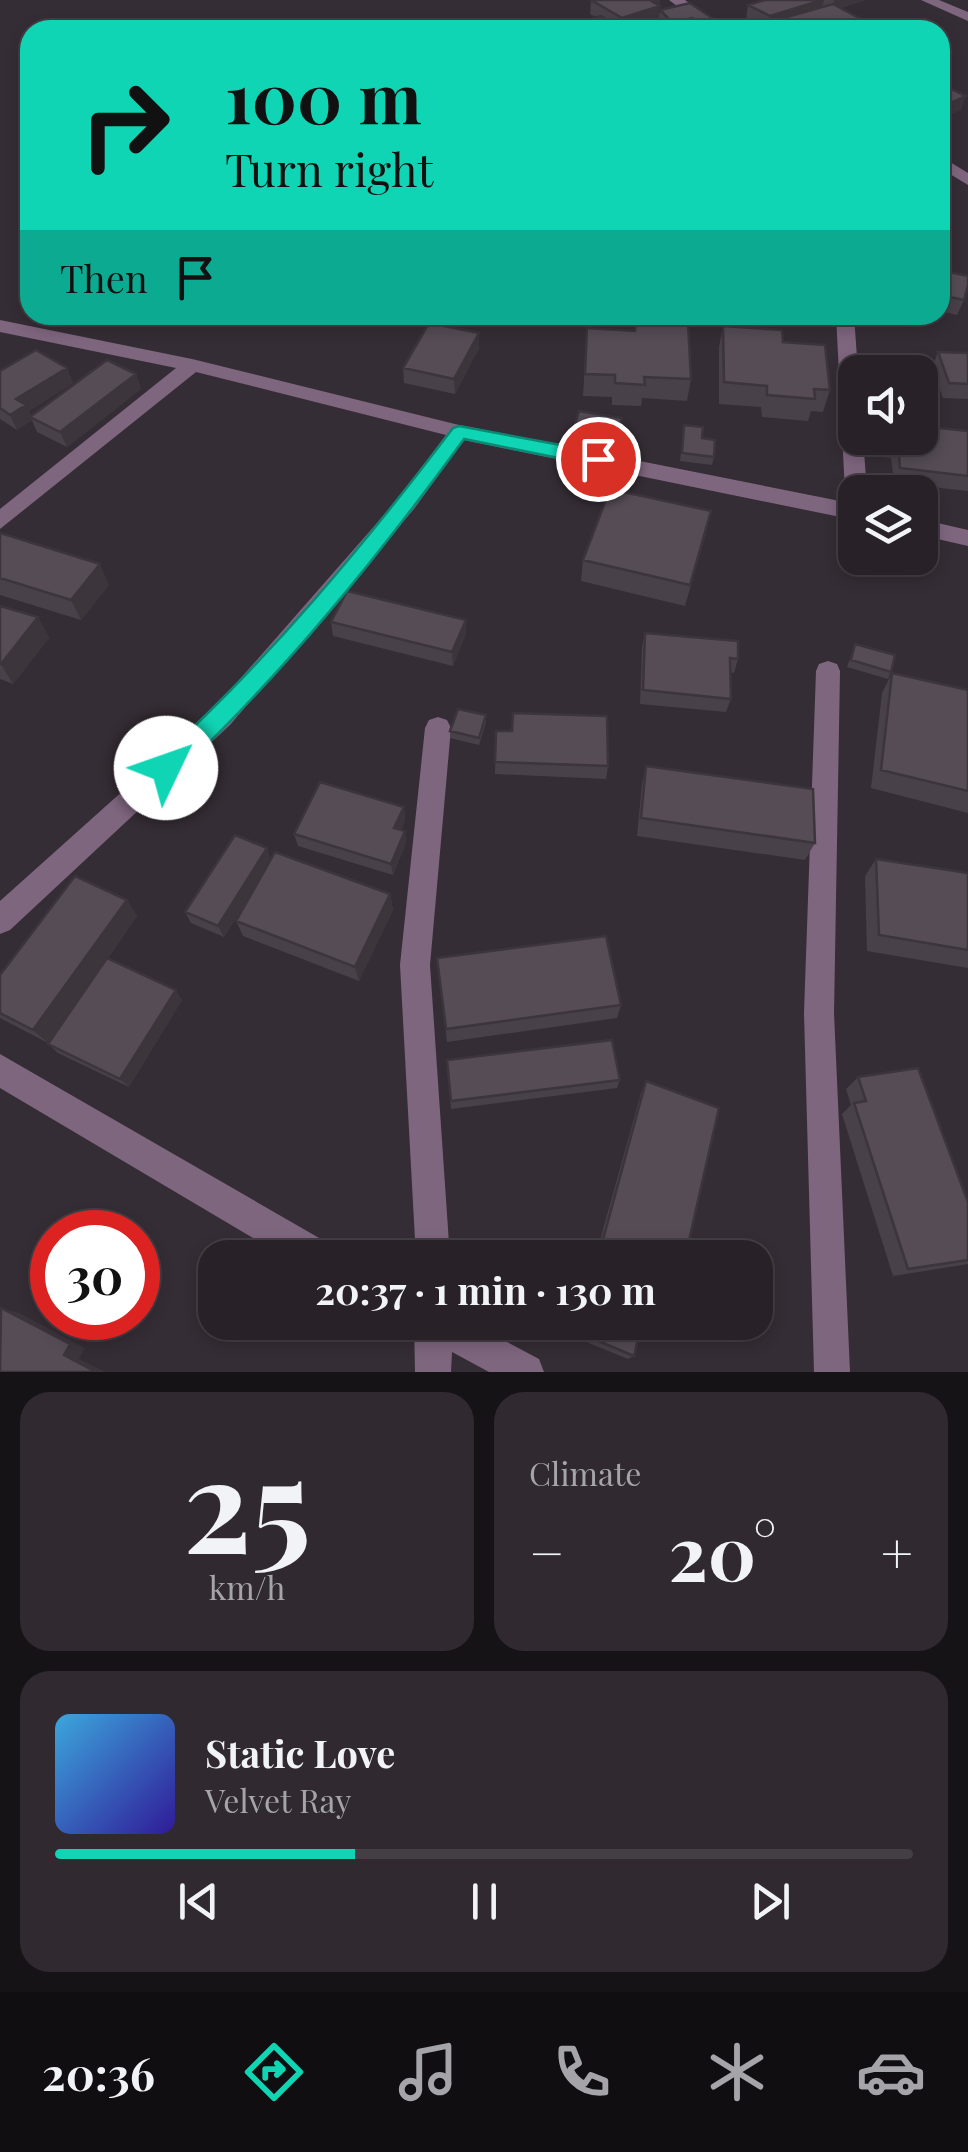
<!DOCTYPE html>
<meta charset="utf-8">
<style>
:root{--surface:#282228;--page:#302a30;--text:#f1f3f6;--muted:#a5a4a8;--line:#443f45;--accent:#10d5b4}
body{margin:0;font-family:"Playfair Display",serif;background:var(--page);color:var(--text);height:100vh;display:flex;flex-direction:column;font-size:38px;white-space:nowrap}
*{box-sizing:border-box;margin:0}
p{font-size:32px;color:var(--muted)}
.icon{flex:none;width:55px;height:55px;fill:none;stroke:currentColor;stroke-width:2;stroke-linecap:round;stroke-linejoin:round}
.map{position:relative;height:1372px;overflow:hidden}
.drawer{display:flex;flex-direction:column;gap:20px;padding:20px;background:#161316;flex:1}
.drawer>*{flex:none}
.guide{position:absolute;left:20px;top:20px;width:930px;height:305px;border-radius:30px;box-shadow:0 5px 15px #0003,0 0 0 2px var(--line);background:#10d5b4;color:#111;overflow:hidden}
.fabs{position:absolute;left:838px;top:355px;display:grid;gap:20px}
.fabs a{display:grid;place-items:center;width:100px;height:100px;border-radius:20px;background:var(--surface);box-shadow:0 5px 15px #0003,0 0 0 2px var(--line);font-size:50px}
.speed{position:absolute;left:30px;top:1210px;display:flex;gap:20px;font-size:50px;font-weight:700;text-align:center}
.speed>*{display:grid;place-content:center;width:130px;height:130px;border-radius:50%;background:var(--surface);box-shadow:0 5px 15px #0003,0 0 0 2px var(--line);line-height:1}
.speed .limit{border:15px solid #d22;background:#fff;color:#111}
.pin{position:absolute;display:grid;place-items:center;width:85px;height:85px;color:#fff;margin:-42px;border:5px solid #fff;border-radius:50%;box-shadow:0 2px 10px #0007}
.me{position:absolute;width:110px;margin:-55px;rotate:48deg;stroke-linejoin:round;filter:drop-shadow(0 0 8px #0008)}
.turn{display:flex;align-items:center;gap:35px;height:210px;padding:0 40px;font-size:45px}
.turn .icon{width:130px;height:130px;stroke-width:2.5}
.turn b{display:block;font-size:70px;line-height:85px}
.then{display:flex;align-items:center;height:95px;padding:0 40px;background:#0003;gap:20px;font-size:38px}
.big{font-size:75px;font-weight:700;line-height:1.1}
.drawer .tile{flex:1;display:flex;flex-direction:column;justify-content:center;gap:15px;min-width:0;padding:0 35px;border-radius:30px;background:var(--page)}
.drawer .dial{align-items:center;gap:0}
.dial b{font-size:130px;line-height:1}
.song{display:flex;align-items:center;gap:30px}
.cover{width:120px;height:120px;border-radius:15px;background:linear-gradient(135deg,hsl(200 70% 55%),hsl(250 70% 35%))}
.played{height:10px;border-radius:5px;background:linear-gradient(90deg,var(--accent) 35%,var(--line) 35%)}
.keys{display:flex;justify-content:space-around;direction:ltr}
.heat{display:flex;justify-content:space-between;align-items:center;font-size:55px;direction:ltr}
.drawer .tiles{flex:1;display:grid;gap:20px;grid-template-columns:1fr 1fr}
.tile:last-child{grid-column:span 2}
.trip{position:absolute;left:198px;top:1240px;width:575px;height:100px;border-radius:30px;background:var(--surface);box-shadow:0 5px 15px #0003,0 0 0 2px var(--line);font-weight:700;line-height:100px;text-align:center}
.menu{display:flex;height:160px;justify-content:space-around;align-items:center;background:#100e10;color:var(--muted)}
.menu .icon{width:70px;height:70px}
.menu .selected{color:var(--accent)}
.menu b{font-size:45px;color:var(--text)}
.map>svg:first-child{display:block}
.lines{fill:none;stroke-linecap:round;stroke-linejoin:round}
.street{fill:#7f667f;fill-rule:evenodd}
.wall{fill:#494149}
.shaded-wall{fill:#3c353c}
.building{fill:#554c55;stroke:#3c353c;stroke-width:2.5}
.route{fill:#10d5b4;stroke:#0a8a75;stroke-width:2.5}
</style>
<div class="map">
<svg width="968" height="1372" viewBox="0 0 968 1372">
<rect width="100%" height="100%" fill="#352d35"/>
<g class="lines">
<!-- street -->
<path class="street" d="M669,0H685L725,30H709Z
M921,0H939L968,12V21Z
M940,156L968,173V185L940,168Z
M836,315H854L858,372H855V438H863L867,492H855V499L845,492Z
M0,320L192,359L459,425L855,504V520L464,440L414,509L230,725L10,930L0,934V901L212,711L398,499L446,435L196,372L0,529V509L176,368L0,332Z
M920,519L968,530V546L920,535Z
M828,661L837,664L840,671L834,1013L850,1372H814L804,1013L816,671L819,664Z
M438,717L447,720L451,728L430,965L450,1258H416L400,965L425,728L429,720Z
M0,1054L333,1246L338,1258H287L0,1088Z
M414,1322H470L539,1359L544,1372H489L452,1352L451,1372H415Z"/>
</g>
<!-- wall -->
<path class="wall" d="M591,0H660L658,20L636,27L638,30H579V29L594,26V18L596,17L590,14Z
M765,0H865L840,8L859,18L857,27L868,30H774L775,28L766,30L746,19L748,5Z
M660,10L721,24L720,30H664L658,24Z
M940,270L964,300L957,315L940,311Z
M780,315H801L800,318Z
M636,320L691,379L687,401L642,398L641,406L612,405V397L583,396L587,328L634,331Z
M723,326L783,342L830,390L823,412L811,411L808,421L762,417L761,407L719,404V347Z
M479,333V348L455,394L404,383L403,368Z
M938,352L968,353V399L943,398L932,368Z
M67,368L73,383L29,411L31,416L136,374L141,389L67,447L37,432L32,420L17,430L0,419V371Z
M622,418L616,445L573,438V430Z
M684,425L702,438L714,457L712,465L680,461Z
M968,431V491L894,483L891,458L883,457L882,438H920Z
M0,533L109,585L81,620L0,595Z
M706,533L685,606L581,581L583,560Z
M0,606L38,617L49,638L13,684L0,679Z
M466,620V634L453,666L333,636L331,622Z
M645,633L738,659L734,673L730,672L731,699L726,712L640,704L642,647Z
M855,644L891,672L888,679L847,667Z
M892,673L968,690V813L871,788L882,693Z
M486,715V722L479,745L450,738V731Z
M496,731H512L608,766L606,779L495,774Z
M646,766L815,843L805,860L637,836L642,784Z
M404,807L405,820L401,830L405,831L406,843L393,875L298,846L294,834Z
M271,859L390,894L393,910L359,981L243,936L236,921L260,879L224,937L191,923L185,912Z
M876,859L968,873V968L867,951L865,876Z
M127,900L137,916L108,958L182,1000L129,1087L58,1053L48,1044L74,1006L48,1043L0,1018V975Z
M437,958L621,1005L617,1018L447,1042Z
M447,1060L620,1080L617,1088L451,1109Z
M858,1077L968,1202V1264L893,1276L842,1114L851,1105L846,1089Z
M646,1081L685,1258H595L641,1093Z
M577,1322H670L669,1327L662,1331L642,1323L634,1356L628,1359L574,1337Z"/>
<!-- shaded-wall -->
<path class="shaded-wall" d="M660,0L658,20L625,30H620L622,18Z
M824,0L821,13L776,20L775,28L767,30L770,16Z
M834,0H865L832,10Z
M692,18L691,30H672L673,23Z
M859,18L856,30H818Z
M721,24L720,30H705V27Z
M966,96L961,110L940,120V108Z
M479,333V348L455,394L454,379Z
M67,368L73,383L29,411L32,420L17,430L10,415L16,399Z
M136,374L141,389L67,447L60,432Z
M100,564L109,585L81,620L71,600Z
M38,617L49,638L13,684L1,664Z
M466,620V634L453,666L452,652Z
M404,807L405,820L396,840L394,828Z
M405,831L406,843L393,875L391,864Z
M267,848L271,860L224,937L218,926Z
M390,894L393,910L359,981L355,967Z
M127,900L137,916L48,1043L33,1030Z
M176,990L182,1000L129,1087L120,1079Z
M1,1308L19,1313L85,1348L79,1359L105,1372H96L64,1355Z"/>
<!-- building -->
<path class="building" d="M591,0H659L653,2L660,6L622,18Z
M765,0H822L770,16L748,5Z
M690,3L721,24L705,27L692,18L673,23L660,10Z
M833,4L859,18L818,30H785L779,26L784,25L776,20Z
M601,16L611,23L603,24L594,18Z
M612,22L635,26L638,30H580L579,29Z
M940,84H941L966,96L940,108Z
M940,270L968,276V285L964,300L940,295Z
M636,320L688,323L691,379L644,377L645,385L615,383V375L585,374L587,328L635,331Z
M429,323L479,333L454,379L403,368Z
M723,326L782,330L783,342L825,345L830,390L814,389L815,399L767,395V386L724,382Z
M36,350L67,368L16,399L26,405L10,415L0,408V371Z
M938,352L968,353V384L949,383Z
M107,360L136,374L60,432L30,417Z
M579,411L622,418L617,437L573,430Z
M684,425L703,427L702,438L715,440L714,457L682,453Z
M920,426L968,431V476L900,468L898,443L889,442V438H920Z
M610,489L711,511L690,585L583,560Z
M0,533L100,564L71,600L0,578Z
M347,591L466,620L452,652L331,622Z
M0,606L38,617L1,664H0Z
M645,633L738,641V659L730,658L731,699L643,690Z
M855,644L895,655L891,672L851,660Z
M892,673L968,690V791L881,770Z
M458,709L486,715L479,738L450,731Z
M513,713L607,716L608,766L495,762L496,731H512Z
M646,766L813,789L815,843L641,818Z
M320,782L404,807L394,828L405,831L391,864L294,834Z
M235,835L267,848L218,926L185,912Z
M275,852L390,894L355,967L236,921Z
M876,859L968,873V950L879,935Z
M75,876L127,900L33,1030L0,1013V975Z
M606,936L621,1005L446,1029L437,958Z
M107,958L176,990L120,1079L48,1044Z
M612,1040L620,1080L451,1101L447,1060Z
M918,1068L968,1202V1260L908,1269L854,1103L866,1101L858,1077Z
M646,1081L719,1108L685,1258H598Z
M1,1308L70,1344L64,1355L96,1372H0Z
M580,1322H642L634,1356L577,1332Z"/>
<!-- route -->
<path class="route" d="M459,426L598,452L607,459L598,466L464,439C377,558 282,676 174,776H157L153,768L157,761C266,663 364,545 453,428Z"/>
</svg>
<div class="fabs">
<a><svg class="icon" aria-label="sound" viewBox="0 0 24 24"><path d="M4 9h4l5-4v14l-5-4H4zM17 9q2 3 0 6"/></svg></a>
<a><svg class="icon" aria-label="layers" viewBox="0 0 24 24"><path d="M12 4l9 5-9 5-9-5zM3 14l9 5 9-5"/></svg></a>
</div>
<div class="speed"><div class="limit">30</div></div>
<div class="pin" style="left:598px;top:459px;background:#d93025"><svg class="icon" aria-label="arrive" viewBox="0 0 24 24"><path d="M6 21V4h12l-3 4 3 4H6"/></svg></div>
<svg class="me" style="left:166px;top:768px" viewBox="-20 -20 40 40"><circle r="19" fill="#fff"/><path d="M0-13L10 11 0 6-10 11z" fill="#10d5b4"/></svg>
<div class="trip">20:37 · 1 min · 130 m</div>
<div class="guide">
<div class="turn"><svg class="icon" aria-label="right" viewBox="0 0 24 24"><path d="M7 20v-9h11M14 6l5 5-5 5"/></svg><div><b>100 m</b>Turn right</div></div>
<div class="then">Then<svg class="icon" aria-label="arrive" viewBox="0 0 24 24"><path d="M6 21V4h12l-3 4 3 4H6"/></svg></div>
</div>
</div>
<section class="drawer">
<div class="tiles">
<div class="tile dial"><b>25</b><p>km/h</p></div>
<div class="tile"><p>Climate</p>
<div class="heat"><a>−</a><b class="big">20°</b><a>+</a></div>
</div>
<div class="tile">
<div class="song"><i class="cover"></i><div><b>Static Love</b><p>Velvet Ray</p></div></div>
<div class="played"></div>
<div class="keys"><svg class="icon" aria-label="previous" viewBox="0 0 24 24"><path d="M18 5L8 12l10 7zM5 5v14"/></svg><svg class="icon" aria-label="pause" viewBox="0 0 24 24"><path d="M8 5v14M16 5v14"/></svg><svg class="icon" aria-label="next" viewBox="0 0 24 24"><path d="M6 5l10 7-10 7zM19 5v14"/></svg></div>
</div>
</div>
</section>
<nav class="menu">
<b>20:36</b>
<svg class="icon selected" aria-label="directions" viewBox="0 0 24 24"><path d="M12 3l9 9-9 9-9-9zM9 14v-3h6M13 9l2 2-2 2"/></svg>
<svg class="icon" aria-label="music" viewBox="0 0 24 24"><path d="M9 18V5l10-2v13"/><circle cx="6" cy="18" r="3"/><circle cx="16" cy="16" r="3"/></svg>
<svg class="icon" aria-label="phone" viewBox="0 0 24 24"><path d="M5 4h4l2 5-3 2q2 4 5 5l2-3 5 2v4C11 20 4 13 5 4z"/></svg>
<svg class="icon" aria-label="climate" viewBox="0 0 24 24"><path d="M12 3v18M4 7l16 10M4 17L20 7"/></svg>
<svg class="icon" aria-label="car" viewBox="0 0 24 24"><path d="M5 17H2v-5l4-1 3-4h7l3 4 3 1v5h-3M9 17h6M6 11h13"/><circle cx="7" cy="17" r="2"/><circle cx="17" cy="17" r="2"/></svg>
</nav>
